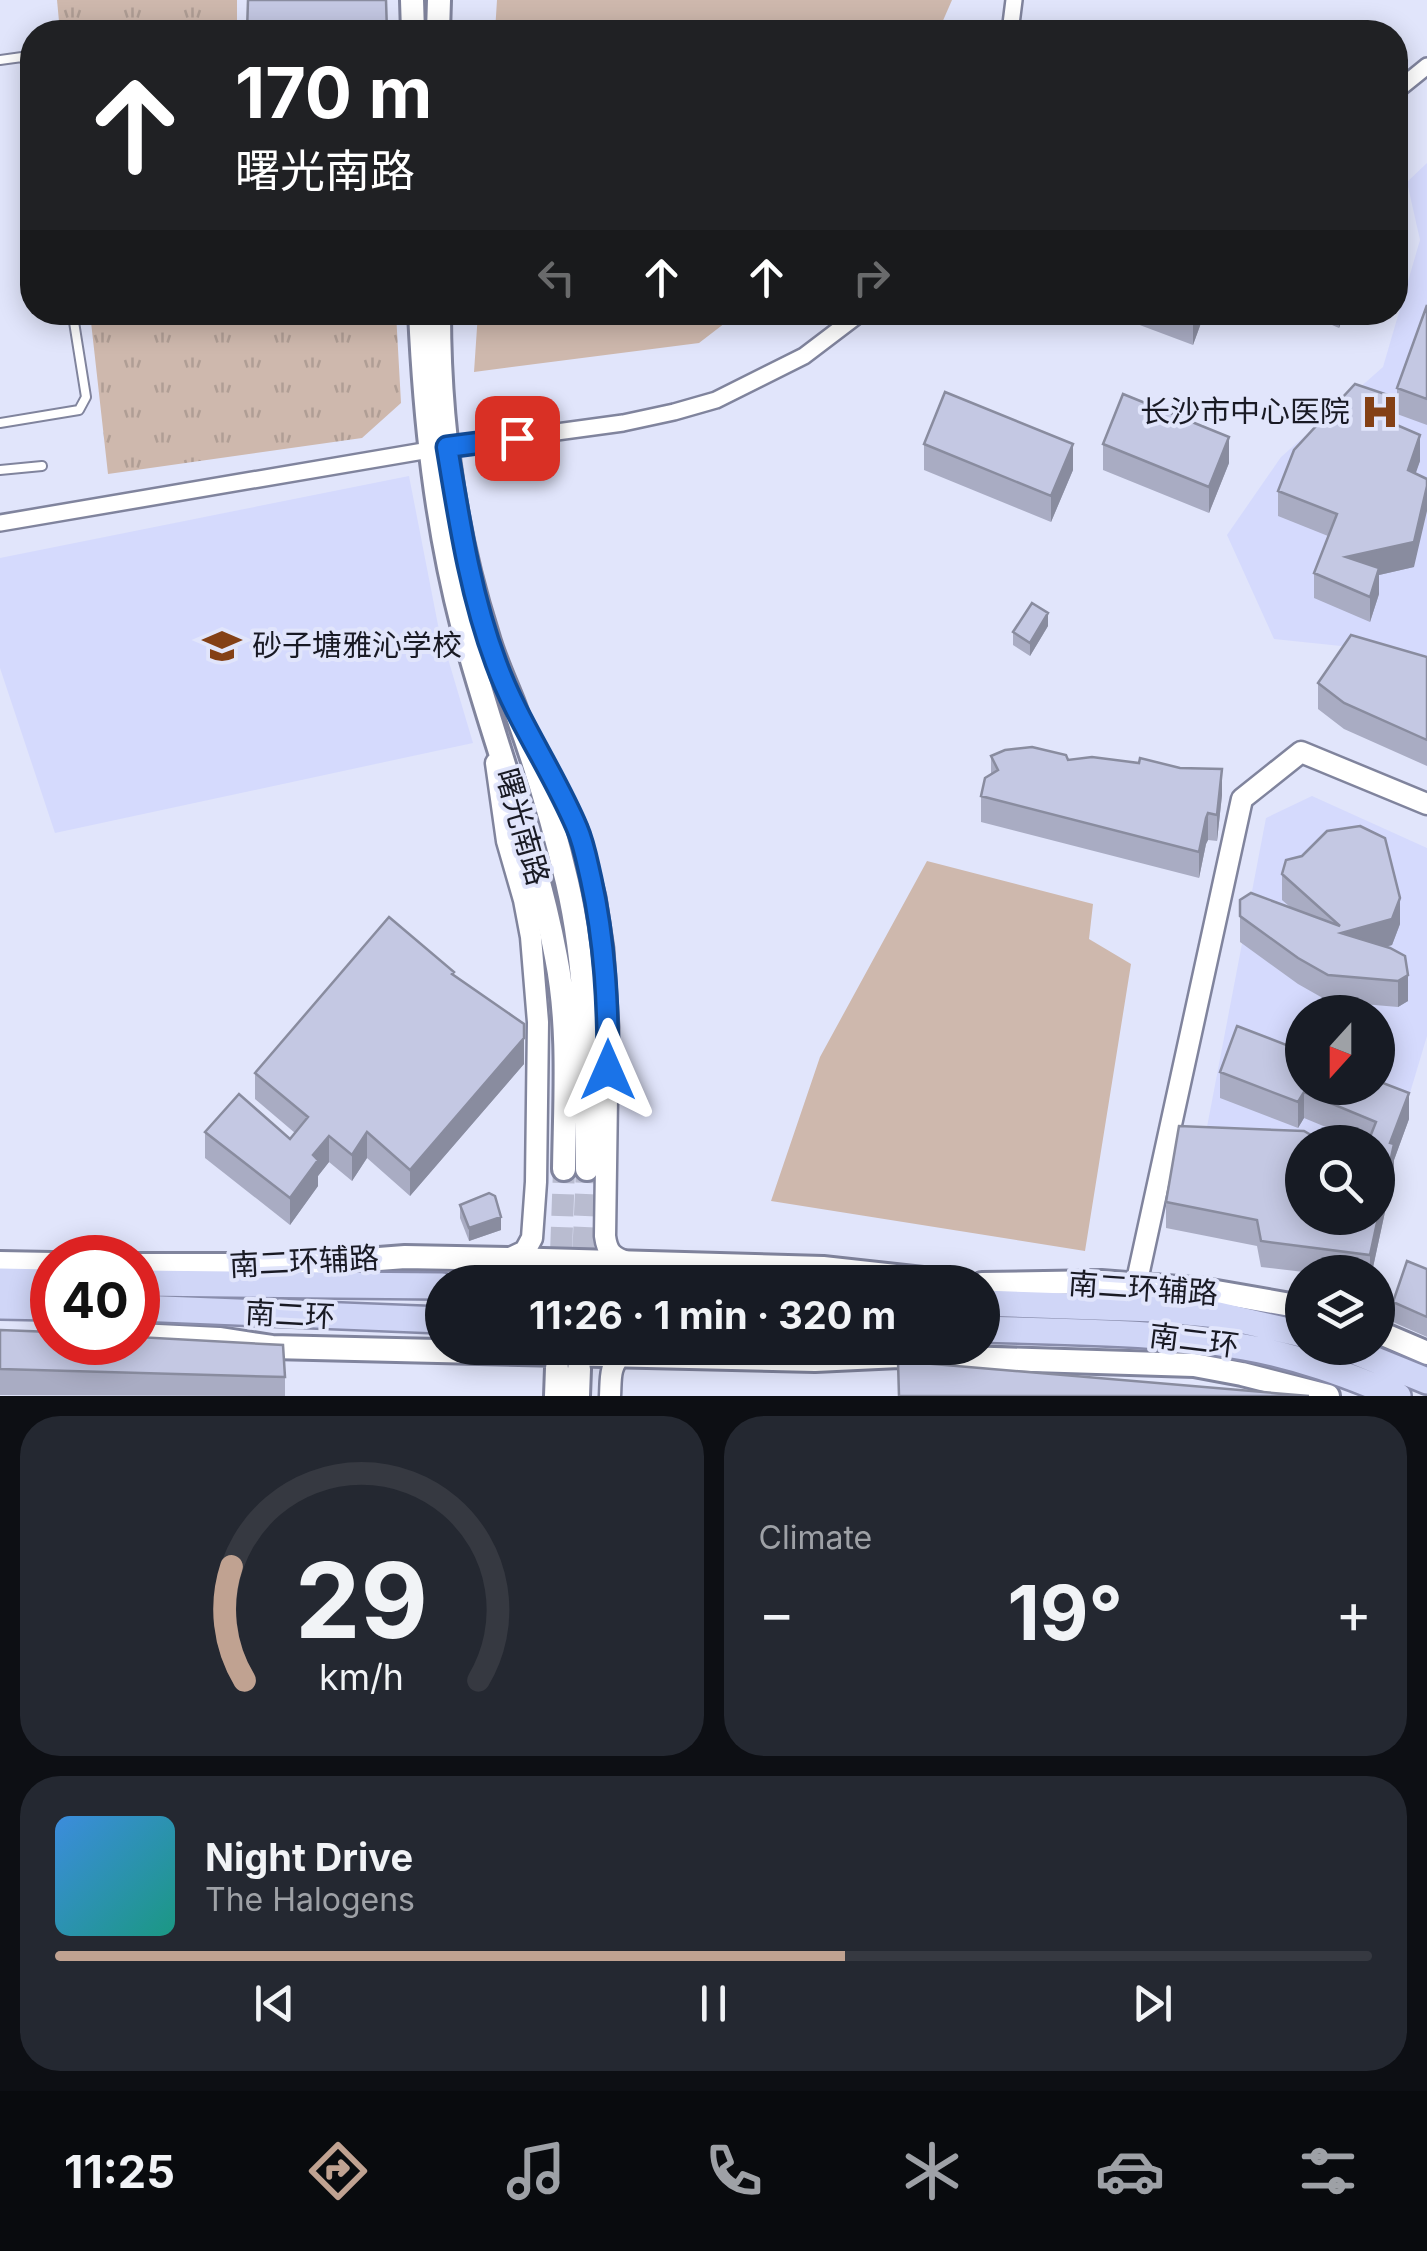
<!DOCTYPE html>
<meta charset="utf-8">
<style>
:root{--surface:#171b24;--page:#242831;--text:#f1f3f6;--muted:#9ea1a6;--line:#363941;--accent:#c0a291}
body{margin:0;font-family:Inter,"Noto Sans SC",sans-serif;background:var(--page);color:var(--text);height:100vh;display:flex;flex-direction:column;font-size:38px;white-space:nowrap}
*{box-sizing:border-box;margin:0}
p{font-size:32px;color:var(--muted)}
.icon{flex:none;width:55px;height:55px;fill:none;stroke:currentColor;stroke-width:2;stroke-linecap:round;stroke-linejoin:round}
.map{position:relative;height:1396px;overflow:hidden}
.details{display:flex;flex-direction:column;gap:20px;padding:20px;background:#0d0f14;flex:1}
.details>*{flex:none}
.banner{position:absolute;left:20px;top:20px;width:1388px;height:305px;border-radius:40px;box-shadow:0 5px 25px #0003;background:#202124;color:#fff;overflow:hidden}
.needle{width:65px;rotate:201deg}
.tools{position:absolute;left:1285px;top:995px;display:grid;gap:20px}
.tools a{display:grid;place-items:center;width:110px;height:110px;border-radius:50%;background:var(--surface);box-shadow:0 5px 25px #0003;font-size:50px}
.speed{position:absolute;left:30px;top:1235px;display:flex;gap:20px;font-size:50px;font-weight:700;text-align:center}
.speed>*{display:grid;place-content:center;width:130px;height:130px;border-radius:50%;background:var(--surface);box-shadow:0 5px 25px #0003;line-height:1}
.speed .limit{border:15px solid #d22;background:#fff;color:#111}
.pin{position:absolute;display:grid;place-items:center;width:85px;height:85px;color:#fff;margin:-42px;border-radius:20px;box-shadow:0 5px 15px #0006}
.me{position:absolute;width:110px;margin:-55px;rotate:0deg;stroke-linejoin:round;filter:drop-shadow(0 0 8px #0008)}
.turn{display:flex;align-items:center;gap:35px;height:210px;padding:0 50px;font-size:45px}
.turn .icon{width:130px;height:130px;stroke-width:2.5}
.turn b{display:block;font-size:70px;line-height:85px}
.lanes{display:flex;align-items:center;height:95px;padding:0 50px;background:#0003;justify-content:center;gap:50px;direction:ltr}
.lanes .off{opacity:.35}
.big{font-size:75px;font-weight:700;line-height:1.1}
.details .card{flex:1;display:flex;flex-direction:column;justify-content:center;gap:15px;min-width:0;padding:0 35px;border-radius:40px;background:var(--page)}
.details .dial{align-items:center;gap:0}
.dial svg{height:260px;overflow:visible;fill:none;stroke:var(--line);stroke-width:7;stroke-linecap:round;text-anchor:middle}
.dial text{fill:var(--text);stroke:none}
.song{display:flex;align-items:center;gap:30px}
.cover{width:120px;height:120px;border-radius:15px;background:linear-gradient(135deg,hsl(210 70% 55%),hsl(170 70% 35%))}
.played{height:10px;border-radius:5px;background:linear-gradient(90deg,var(--accent) 60%,var(--line) 60%)}
.keys{display:flex;justify-content:space-around;direction:ltr}
.heat{display:flex;justify-content:space-between;align-items:center;font-size:55px;direction:ltr}
.details .tiles{flex:1;display:grid;gap:20px;grid-template-columns:1fr 1fr}
.card:last-child{grid-column:span 2}
.trip{position:absolute;left:425px;top:1265px;width:575px;height:100px;border-radius:50px;background:var(--surface);box-shadow:0 5px 25px #0003;font-weight:700;line-height:100px;text-align:center}
.menu{display:flex;height:160px;justify-content:space-around;align-items:center;background:#090b0e;color:var(--muted)}
.menu .icon{width:70px;height:70px}
.menu .active{color:var(--accent)}
.menu b{font-size:45px;color:var(--text)}
.map>svg:first-child{display:block}
.built{fill:#d5dafd;fill-rule:evenodd}
.grass{fill:#ceb8ad}
.park{fill:url(#park-tufts)}
.lines{fill:none;stroke-linecap:round;stroke-linejoin:round}
.secondary-tunnel{stroke:#b9bcd0;stroke-width:22;stroke-dasharray:22 11;stroke-linecap:butt}
.service-casing{stroke:#80849d;stroke-width:12}
.minor-casing{stroke:#80849d;stroke-width:20}
.tertiary-casing{stroke:#80849d;stroke-width:25}
.secondary-casing{stroke:#80849d;stroke-width:28}
.trunk-casing{stroke:#898dac;stroke-width:30}
.service{stroke:#fff;stroke-width:8}
.minor{stroke:#fff;stroke-width:15}
.tertiary{stroke:#fff;stroke-width:20}
.secondary{stroke:#fff;stroke-width:22}
.trunk{stroke:#d0d6f7;stroke-width:25}
.wall{fill:#a9acc3}
.shaded-wall{fill:#898c9f}
.building{fill:#c4c8e3;stroke:#898c9f;stroke-width:2.5}
.route-casing{stroke:#114b97;stroke-width:25}
.route{stroke:#1a73e8;stroke-width:18}
.labels{text-anchor:middle;stroke-width:8;stroke-linejoin:round;paint-order:stroke}
.poi-label{font-size:30px;fill:#191a24;stroke:#e1e5fb;text-anchor:end}
.street-label{font-size:30px;fill:#191a24;stroke:#e1e5fb}
</style>
<div class="map">
<svg width="1427" height="1396" viewBox="0 0 1427 1396">
<defs>
<pattern id="park-tufts" width="24" height="20" patternUnits="userSpaceOnUse" patternTransform="scale(2.5)"><rect width="24" height="20" fill="#ceb8ad"/><path d="M3 7l-1-3M5 7V3M7 7l1-3M15 17l-1-3M17 17v-4M19 17l1-3" fill="none" stroke="#b09e95"/></pattern>
</defs>
<rect width="100%" height="100%" fill="#e1e5fb"/>
<!-- built -->
<path class="built" d="M1427,163V671L1341,646L1274,639L1227,535L1281,457L1383,367L1420,240L1407,182Z
M409,476L438,625L473,743L55,833L0,668V558Z
M1312,796L1427,848V1036L1390,1160L1378,1142H1302L1207,1127L1266,818ZM1302,1012H1378V1088H1302Z"/>
<!-- grass -->
<path class="grass" d="M497,0H952L938,32H495Z
M478,313V312L738,313L699,343L474,372Z
M927,861L1093,904L1089,939L1131,964L1085,1251L771,1201L820,1057Z"/>
<!-- park -->
<path class="park" d="M57,0H237V32H60Z
M90,313H396L401,403L362,438L108,474Z"/>
<g class="lines">
<!-- secondary-tunnel -->
<path class="secondary-tunnel" d="M560,1282L564,1169
M582,1282L587,1169"/>
<!-- service casing -->
<g class="service-casing">
<path id="service" d="M0,60L22,57L32,69
M0,423L79,410L86,397L74,322L68,312
M0,470L42,466"/>
</g>
<!-- minor casing -->
<g class="minor-casing">
<path id="minor" d="M1010,32L1014,0
M1395,92L1427,66
M0,523L447,447L623,423L674,412L716,400L804,356L862,312"/>
</g>
<!-- tertiary casing -->
<g class="tertiary-casing">
<path id="tertiary" d="M536,749L577,829L595,897L603,949L608,1027L605,1236C607,1252 612,1257 627,1262
M496,763L507,841L524,900L531,937L538,1022L536,1182L532,1238L525,1251L508,1259
M1136,1285L1242,799L1301,752L1427,804
M610,1396C611,1379 609,1366 622,1354"/>
</g>
<!-- secondary casing -->
<g class="secondary-casing">
<path id="secondary" d="M412,0L413,32
M438,32L439,0
M420,312C425,420 436,524 463,628C492,738 535,845 556,957C570,1026 565,1099 564,1169
M439,312C439,420 454,532 487,635C494,660 505,683 514,706C535,763 553,823 567,882C589,976 587,1073 587,1169
M0,1263L52,1264
M138,1265H301L405,1257L508,1259L823,1268L950,1282
M982,1284L1101,1282L1205,1290L1302,1307
M1378,1332L1427,1353
M138,1335L219,1339L272,1347L815,1360L899,1356L1194,1365L1242,1374L1328,1396
M556,1396L557,1368
M578,1396L579,1369"/>
</g>
<!-- trunk casing -->
<g class="trunk-casing">
<path id="trunk" d="M0,1281L52,1282
M138,1283L442,1286
M982,1303L1155,1309L1218,1315L1302,1334
M0,1306L52,1307
M138,1308L442,1320
M982,1329C1070,1332 1158,1331 1244,1347C1297,1356 1348,1375 1398,1396
M1346,1348L1427,1381"/>
</g>
<!-- service -->
<use href="#service" class="service"/>
<!-- minor -->
<use href="#minor" class="minor"/>
<!-- tertiary -->
<use href="#tertiary" class="tertiary"/>
<!-- secondary -->
<use href="#secondary" class="secondary"/>
<!-- trunk -->
<use href="#trunk" class="trunk"/>
</g>
<!-- wall -->
<path class="wall" d="M1427,305V425L1397,414L1396,425L1420,461L1415,473L1414,567L1379,575V594L1370,622L1314,598V573L1328,536L1278,516V491L1397,398V388Z
M1105,312H1205L1193,345Z
M1302,312H1345L1339,328Z
M924,444L1073,470L1051,522L924,470Z
M1103,444L1229,463L1209,513L1103,470Z
M1048,626L1030,656L1013,645V632Z
M1427,657V766L1344,729L1318,709V683Z
M991,756L1068,760L1222,795L1217,841L1208,840L1206,844L1199,878L981,822V796L991,775Z
M1282,874L1400,924L1392,945L1387,947L1408,1001L1398,1007L1328,1001L1298,984L1240,942V900L1290,907L1282,900Z
M454,975L524,1024V1064L410,1196L367,1158L352,1181L329,1162L318,1176V1186L290,1225L205,1158V1132L290,1139L295,1133L255,1099V1073Z
M1220,1072L1409,1119L1394,1160V1170L1372,1272H1304L1261,1267L1257,1246L1166,1228V1202L1302,1218L1378,1142H1362L1304,1118L1298,1128L1220,1098Z
M460,1205L501,1230L469,1241L460,1218Z
M1427,1269V1337L1393,1322V1302Z
M0,1330L285,1377V1396L0,1395Z"/>
<!-- shaded-wall -->
<path class="shaded-wall" d="M1195,312H1205L1193,345V319Z
M1339,312H1345L1339,328Z
M1397,398V424L1392,449V423Z
M1420,435V461L1408,496V470Z
M1229,437V463L1209,513V487Z
M1073,444V470L1051,522V496Z
M1427,486V511L1414,567L1379,575V594L1370,622V597L1346,557Z
M1048,613V626L1030,656V643Z
M1222,769V795L1217,841V815Z
M1208,813V840L1206,844L1199,878V852L1206,818Z
M1400,898V924L1392,945L1341,959V933Z
M1408,975V1001L1398,1007V981Z
M524,1038V1064L410,1196V1170Z
M1304,1092V1118L1298,1128V1102Z
M1409,1093V1119L1394,1160V1170L1372,1272H1370V1255L1390,1143Z
M367,1132V1158L352,1181V1155Z
M329,1136V1162L318,1176V1186L290,1225V1198L313,1155Z
M501,1217V1230L469,1241V1228Z"/>
<!-- building -->
<path class="building" d="M248,0H386L387,32H247Z
M1427,305V399L1397,388Z
M1175,312H1195L1193,319Z
M1355,384L1397,398L1392,423L1420,435L1408,470L1427,479V486L1414,542L1346,557L1379,568L1370,597L1314,573L1337,514L1278,491L1294,450Z
M945,392L1073,444L1051,496L924,444Z
M1123,394L1229,437L1209,487L1103,444Z
M1032,603L1048,613L1030,643L1013,632Z
M1351,635L1427,657V740L1344,703L1318,683Z
M1032,747L1066,755L1068,760L1092,757L1139,763L1140,758L1180,768L1222,769L1217,815L1208,813L1206,818L1199,852L981,796L985,778L998,770L991,756L1005,750Z
M1360,826L1385,838L1400,898L1392,919L1341,933L1390,948L1405,956L1408,975L1398,981L1328,975L1298,958L1240,916V900L1251,893L1340,926L1282,874L1286,860L1302,856L1327,831Z
M389,917L454,972L452,974L524,1024V1038L410,1170L367,1132L352,1155L329,1136L313,1155L318,1160L290,1198L205,1132L239,1094L290,1139L308,1117L255,1073Z
M1237,1026L1302,1051V1088H1378V1081L1409,1093L1390,1143L1394,1144L1370,1255L1261,1241L1257,1220L1166,1202L1179,1126L1304,1131L1323,1142H1302V1218H1378V1142H1368L1376,1122L1304,1092L1298,1102L1220,1072Z
M489,1193L495,1196L501,1217L469,1228L460,1205Z
M1407,1261L1427,1269V1317L1393,1302Z
M0,1330L52,1332V1342H138V1337L283,1345L285,1377L0,1369Z
M898,1361L1309,1396H899Z"/>
<g class="lines">
<!-- route casing -->
<g class="route-casing">
<path id="route" d="M517,438L447,447C459,519 470,594 496,663C517,721 553,771 577,828C584,844 587,862 591,879C605,942 608,1005 608,1070"/>
</g>
<!-- route -->
<use href="#route" class="route"/>
</g>
<!-- icons -->
<defs>
<g id="hospital-bare" transform="scale(3)"><path d="M-5-5h3v3.5h4V-5h3V5h-3V1.5h-4V5h-3Z" fill="#844015" stroke="#e1e5fb" stroke-width="2.5" paint-order="stroke"/></g>
<g id="school-bare" transform="scale(3)"><path d="M0-5L7-2L0 1L-7-2ZM-4 1L0 2.5L4 1V4Q0 6-4 4Z" fill="#844015" stroke="#e1e5fb" stroke-width="2.5" paint-order="stroke"/></g>
</defs>
<g fill-rule="evenodd">
<use href="#hospital-bare" x="1380" y="412"/>
<use href="#school-bare" x="222" y="646"/>
</g>
<g class="labels">
<!-- poi labels -->
<g class="poi-label">
<text x="1350" y="422">长沙市中心医院</text>
<text x="252" y="656" text-anchor="start">砂子塘雅沁学校</text>
</g>
<!-- street labels -->
<g class="street-label">
<text transform="translate(522 827) rotate(74)" y="10">曙光南路</text>
<text transform="translate(304 1262) rotate(-3)" y="10">南二环辅路</text>
<text transform="translate(1143 1289) rotate(4)" y="10">南二环辅路</text>
<text transform="translate(290 1315) rotate(3)" y="10">南二环</text>
<text transform="translate(1194 1341) rotate(7)" y="10">南二环</text>
</g>
</g>
</svg>
<div class="tools">
<a><svg class="needle" viewBox="-14 -14 28 28"><path d="M0-13l5 13h-10z" fill="#e53935"/><path d="M0 13l5-13h-10z" fill="#9ea1a6"/></svg></a>
<a><svg class="icon" aria-label="search" viewBox="0 0 24 24"><circle cx="10" cy="10" r="6"/><path d="M15 15l6 6"/></svg></a>
<a><svg class="icon" aria-label="layers" viewBox="0 0 24 24"><path d="M12 4l9 5-9 5-9-5zM3 14l9 5 9-5"/></svg></a>
</div>
<div class="speed"><div class="limit">40</div></div>
<div class="pin" style="left:517px;top:438px;background:#d93025"><svg class="icon" aria-label="arrive" viewBox="0 0 24 24"><path d="M6 21V4h12l-3 4 3 4H6"/></svg></div>
<svg class="me" style="left:608px;top:1070px" viewBox="-20 -20 40 40"><path d="M0-17L14 15 0 8-14 15z" fill="#1a73e8" stroke="#fff" stroke-width="4"/></svg>
<div class="trip">11:26 · 1 min · 320 m</div>
<div class="banner">
<div class="turn"><svg class="icon" aria-label="ahead" viewBox="0 0 24 24"><path d="M12 20V5M6 11l6-6 6 6"/></svg><div><b>170 m</b>曙光南路</div></div>
<div class="lanes"><svg class="icon off" aria-label="left" viewBox="0 0 24 24"><path d="M17 20v-9H6M10 6l-5 5 5 5"/></svg><svg class="icon" aria-label="ahead" viewBox="0 0 24 24"><path d="M12 20V5M6 11l6-6 6 6"/></svg><svg class="icon" aria-label="ahead" viewBox="0 0 24 24"><path d="M12 20V5M6 11l6-6 6 6"/></svg><svg class="icon off" aria-label="right" viewBox="0 0 24 24"><path d="M7 20v-9h11M14 6l5 5-5 5"/></svg></div>
</div>
</div>
<section class="details">
<div class="tiles">
<div class="card dial"><svg viewBox="0 0 100 80">
<path d="M14 69A42 42 0 1 1 86 69"/>
<path d="M14 69A42 42 0 0 1 10 34" stroke="#c0a291"/>
<text x="50" y="56" font-size="32" font-weight="700">29</text>
<text x="50" y="72" font-size="11">km/h</text>
</svg></div>
<div class="card"><p>Climate</p>
<div class="heat"><a>−</a><b class="big">19°</b><a>+</a></div>
</div>
<div class="card">
<div class="song"><i class="cover"></i><div><b>Night Drive</b><p>The Halogens</p></div></div>
<div class="played"></div>
<div class="keys"><svg class="icon" aria-label="previous" viewBox="0 0 24 24"><path d="M18 5L8 12l10 7zM5 5v14"/></svg><svg class="icon" aria-label="pause" viewBox="0 0 24 24"><path d="M8 5v14M16 5v14"/></svg><svg class="icon" aria-label="next" viewBox="0 0 24 24"><path d="M6 5l10 7-10 7zM19 5v14"/></svg></div>
</div>
</div>
</section>
<nav class="menu">
<b>11:25</b>
<svg class="icon active" aria-label="directions" viewBox="0 0 24 24"><path d="M12 3l9 9-9 9-9-9zM9 14v-3h6M13 9l2 2-2 2"/></svg>
<svg class="icon" aria-label="music" viewBox="0 0 24 24"><path d="M9 18V5l10-2v13"/><circle cx="6" cy="18" r="3"/><circle cx="16" cy="16" r="3"/></svg>
<svg class="icon" aria-label="phone" viewBox="0 0 24 24"><path d="M5 4h4l2 5-3 2q2 4 5 5l2-3 5 2v4C11 20 4 13 5 4z"/></svg>
<svg class="icon" aria-label="climate" viewBox="0 0 24 24"><path d="M12 3v18M4 7l16 10M4 17L20 7"/></svg>
<svg class="icon" aria-label="car" viewBox="0 0 24 24"><path d="M5 17H2v-5l4-1 3-4h7l3 4 3 1v5h-3M9 17h6M6 11h13"/><circle cx="7" cy="17" r="2"/><circle cx="17" cy="17" r="2"/></svg>
<svg class="icon" aria-label="filters" viewBox="0 0 24 24"><path d="M4 7h16M4 17h16"/><circle cx="9" cy="7" r="2"/><circle cx="15" cy="17" r="2"/></svg>
</nav>
